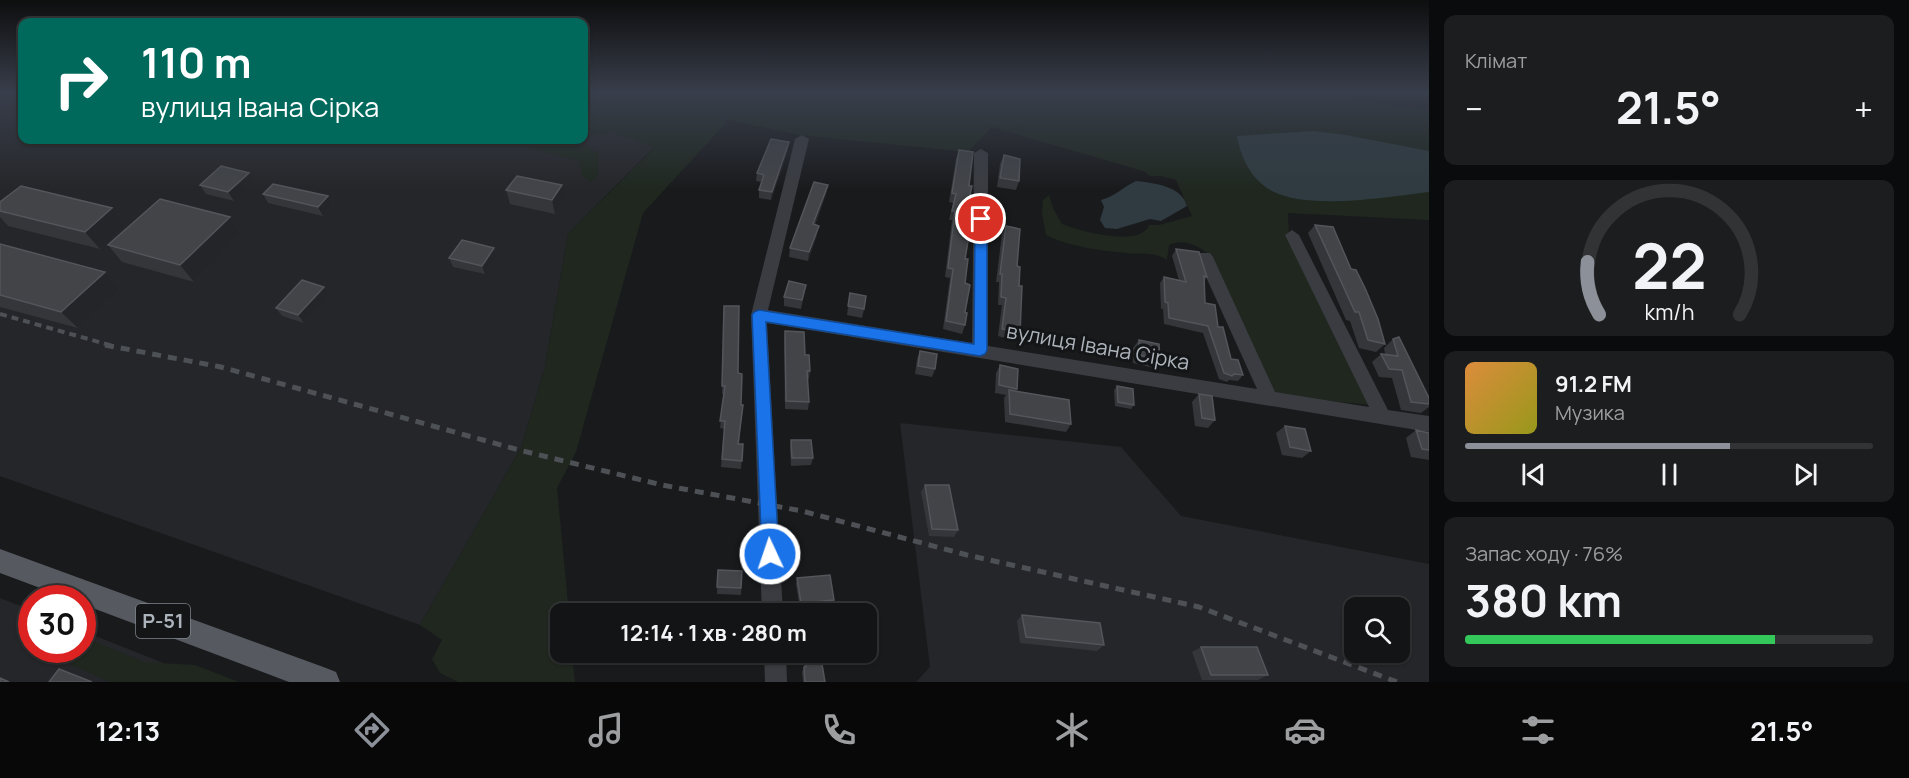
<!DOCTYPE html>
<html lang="uk">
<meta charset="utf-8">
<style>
:root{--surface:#131415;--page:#1c1d1e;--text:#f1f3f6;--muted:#9d9ea0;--line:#323334;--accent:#8c9099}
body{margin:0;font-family:Manrope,sans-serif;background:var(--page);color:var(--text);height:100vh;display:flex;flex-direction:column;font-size:22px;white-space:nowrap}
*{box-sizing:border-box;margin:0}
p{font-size:20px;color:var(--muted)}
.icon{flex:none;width:33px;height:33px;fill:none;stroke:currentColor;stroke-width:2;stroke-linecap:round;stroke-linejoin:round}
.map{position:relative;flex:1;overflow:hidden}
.drawer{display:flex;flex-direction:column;gap:15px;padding:15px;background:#0a0b0c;width:480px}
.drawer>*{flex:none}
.banner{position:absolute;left:18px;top:18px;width:570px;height:126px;border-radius:12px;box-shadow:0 2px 4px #0004,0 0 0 2px var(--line);background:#00695c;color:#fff;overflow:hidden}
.buttons{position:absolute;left:1344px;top:597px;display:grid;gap:12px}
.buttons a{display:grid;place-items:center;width:66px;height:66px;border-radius:12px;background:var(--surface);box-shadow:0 2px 4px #0004,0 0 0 2px var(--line);font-size:30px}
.speed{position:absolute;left:18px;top:585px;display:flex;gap:12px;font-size:30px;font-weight:700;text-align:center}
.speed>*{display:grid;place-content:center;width:78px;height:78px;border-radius:50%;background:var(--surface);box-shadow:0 2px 4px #0004,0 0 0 2px var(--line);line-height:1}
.speed .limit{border:9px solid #d22;background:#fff;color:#111}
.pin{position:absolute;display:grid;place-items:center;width:51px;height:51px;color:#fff;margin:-26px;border:3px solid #fff;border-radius:50%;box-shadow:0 2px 6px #0007}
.me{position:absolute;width:66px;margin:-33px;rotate:357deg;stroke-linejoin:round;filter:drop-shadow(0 0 4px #0008)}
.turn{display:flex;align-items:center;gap:21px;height:126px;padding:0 24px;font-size:27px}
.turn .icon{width:78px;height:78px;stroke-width:2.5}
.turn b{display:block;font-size:42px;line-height:51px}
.big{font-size:45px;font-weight:700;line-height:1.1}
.drawer .tile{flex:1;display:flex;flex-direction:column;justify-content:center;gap:9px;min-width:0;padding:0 21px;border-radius:12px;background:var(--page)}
.drawer .dial{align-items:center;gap:0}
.dial svg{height:156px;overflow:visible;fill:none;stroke:var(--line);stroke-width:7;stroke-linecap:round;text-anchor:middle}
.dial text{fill:var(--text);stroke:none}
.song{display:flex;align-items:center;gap:18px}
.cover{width:72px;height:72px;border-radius:9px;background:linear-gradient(135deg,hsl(30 70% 55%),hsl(60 70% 35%))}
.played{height:6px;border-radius:3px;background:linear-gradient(90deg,var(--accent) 65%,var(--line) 65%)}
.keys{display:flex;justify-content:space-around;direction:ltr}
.heat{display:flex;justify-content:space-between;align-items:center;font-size:33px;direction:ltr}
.charge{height:9px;border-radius:4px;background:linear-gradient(90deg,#34c759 76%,var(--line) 0)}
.trip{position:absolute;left:550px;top:603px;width:327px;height:60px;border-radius:12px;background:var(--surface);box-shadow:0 2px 4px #0004,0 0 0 2px var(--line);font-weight:700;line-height:60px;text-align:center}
.menu{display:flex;height:96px;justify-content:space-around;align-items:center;background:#080808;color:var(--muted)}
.menu .icon{width:42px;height:42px}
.menu .on{color:var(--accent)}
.menu b{font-size:27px;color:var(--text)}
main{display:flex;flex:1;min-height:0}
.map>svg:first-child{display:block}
.built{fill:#252629;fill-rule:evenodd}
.green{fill:#1f271f}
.water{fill:#2f3b40}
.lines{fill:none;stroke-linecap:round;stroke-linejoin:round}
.minor{fill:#3a3c41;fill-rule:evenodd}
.major{fill:#565a60;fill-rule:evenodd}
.rail-far1{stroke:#4d5156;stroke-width:4;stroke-dasharray:7 5;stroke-linecap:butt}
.rail{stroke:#4d5156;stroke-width:5;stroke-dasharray:9 7;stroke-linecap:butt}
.wall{fill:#35363a}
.shaded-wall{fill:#242528}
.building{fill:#424448;stroke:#52555a;stroke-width:1.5}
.route{fill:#1a73e8;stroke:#114b97;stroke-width:1.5}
.labels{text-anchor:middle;stroke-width:6;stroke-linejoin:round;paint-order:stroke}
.shield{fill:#141517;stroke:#7e848a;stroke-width:1.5}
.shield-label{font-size:20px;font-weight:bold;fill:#acb3bb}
.street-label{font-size:21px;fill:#acb3bb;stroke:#141517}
</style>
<main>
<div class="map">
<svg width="1429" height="682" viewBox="0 0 1429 682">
<rect width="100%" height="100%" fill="#191a1c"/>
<!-- built -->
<path class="built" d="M0,94H22V140H584V121L654,147L568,234L545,367L521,448L420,625L0,476Z
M900,423L1121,447L1181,516L1429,564V682H916L930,667ZM1354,608H1400V652H1354Z
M0,598L31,610L32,650H82L83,631L211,682H0Z"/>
<!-- green -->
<path class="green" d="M584,94H1318L1429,111V220L1288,213L1289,235L1373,405L1273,396L1211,256C1199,246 1183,238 1169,245L1167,260C1154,251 1141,255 1126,253C1103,251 1066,246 1046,235L1042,213L1043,200L1049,195L1053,208L1062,224C1079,231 1141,248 1149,225H1159L1192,216L1176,180L1161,176H1150L1143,171L992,127L968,152L799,135L724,119L726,123L643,213L576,452L557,488L569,613L561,614V652L572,653L575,682H458L440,673L432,659L442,640L420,625L521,448L545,367L568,234L654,148L610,131V133L601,135L584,134Z
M500,140H575L599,153L598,177L591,182L582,176L579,161Z
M83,637L144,662L195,665L239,682H110L49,655L47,650H82Z"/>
<!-- water -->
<path class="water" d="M1313,131L1346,135L1429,151V192C1388,197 1311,210 1274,192C1252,181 1241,159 1237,136Z
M1136,181C1154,183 1182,186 1187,206L1161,221L1150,219L1117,229L1105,228L1100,220L1104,207L1101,200C1114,197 1123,187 1136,181Z"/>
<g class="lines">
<!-- minor -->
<path class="minor" d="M802,135L809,139L768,310L972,343L974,153L981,149L988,153V346L1257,389L1197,257L1200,253H1210L1213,257L1275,392L1369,407L1285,235L1292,230L1299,235L1388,410L1429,416V432L767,323L783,614H762L751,315L795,139Z
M764,652H786L787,682H765Z"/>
<!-- major -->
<path class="major" d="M0,549L326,668L336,672L340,682H289L82,604V598H67L0,573Z"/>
<!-- rail-far1 -->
<path class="rail-far1" d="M0,314L113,346"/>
<!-- rail -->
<path class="rail" d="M105,345L221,367L519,450L662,485L802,511L967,555L1199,607L1397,682"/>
</g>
<!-- wall -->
<path class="wall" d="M788,150L771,200L759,198V190L762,182L756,181L757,173Z
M959,150L969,186L968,204V223L965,259V325L962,334L943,329L950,278L945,277L952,220H949L953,203L949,202L956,159Z
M1004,155L1019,181L1016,190L997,187L1000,164Z
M254,182L234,201L206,194L200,185Z
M828,185L826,194L815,225L817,235L808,261L789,257L790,248Z
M506,190L564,199L555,214L510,204Z
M263,194L328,196L332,205L323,216L268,203Z
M0,202L112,208L126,225L100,249L8,226L0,217Z
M230,217L241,234L194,282L122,262L108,245Z
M1315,225L1351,269L1385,344L1376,352L1359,348L1350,321L1346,320L1308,233Z
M1006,226L1017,266L1019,286L1020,333L1016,341L998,336L1002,305H998L999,282H996L1002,234Z
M0,244L105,272L120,289L78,328L0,307Z
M494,248L497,257L485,274L453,267L449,258Z
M1176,249L1207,277L1204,281L1205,303L1218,327L1231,359L1243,375L1238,381L1229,380L1227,382L1219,379L1203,333L1164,324L1163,309H1161L1160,283L1164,277L1179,280L1172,256Z
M806,285L801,309L784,306V297Z
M324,287L329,296L304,323L282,316L276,308Z
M850,293L864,309L862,318L847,315Z
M724,306L738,373L741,405H743L739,444H743L741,469L721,467L724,429L720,428L724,394H722Z
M785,331L805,355L810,371L809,379H807L809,402L808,410L785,409L784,340Z
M1393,339L1429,398V407L1421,413L1401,410L1392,378L1379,377L1372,362L1381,354H1385L1384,348Z
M1139,340L1160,360L1154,368L1133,363V348Z
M920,351L935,369L932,377L915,374L917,359Z
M1000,365L1017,389L1016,391L1071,424L1066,432L1005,422L1004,398L1006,395L995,393L996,373Z
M1117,386L1134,405L1131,409L1115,406L1114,390Z
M1199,394L1215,420L1208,428L1195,426L1192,402Z
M1285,426L1311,451L1302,458L1282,455L1276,433Z
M1416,430L1429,433V460L1411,457L1406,438Z
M791,440L813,458L811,465L791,466L790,448Z
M925,485L958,530L954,537L929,536L921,492Z
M718,570L742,571L741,595L717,594Z
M797,578L834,600L832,606L800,609L796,584Z
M1022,615L1104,645L1097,651L1020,643L1017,621Z
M1201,647L1268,675L1258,680H1202L1192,652Z
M720,652H749V656L720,655Z
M802,652H820L825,682H803L802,672L804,667Z"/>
<!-- shaded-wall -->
<path class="shaded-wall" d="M789,142L788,150L771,200L772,192Z
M249,173L254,182L234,201L228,192Z
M562,185L564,199L555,214L552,200Z
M828,185L826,194L811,233L813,224Z
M328,196L332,205L323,216L318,207Z
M112,208L126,225L100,249L85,232Z
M230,217L241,234L194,282L180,265Z
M819,226L817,235L808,261L809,252Z
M494,248L497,257L485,274L482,266Z
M105,272L120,289L78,328L61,312Z
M324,287L329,296L304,323L298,315Z"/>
<!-- building -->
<path class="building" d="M771,139L789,142L772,192L759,190L764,175L757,173Z
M959,150L973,152L969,186H972L968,204L972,205L968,223L971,224L965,259H968L965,283L970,285L965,312L967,313L965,325L946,321L953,269L948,268L955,211H952L956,194L952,193Z
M1004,155L1020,159L1019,181L1000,178Z
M221,166L249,173L228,192L200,185Z
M517,176L562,185L552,200L506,190Z
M814,182L828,185L813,224L819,226L809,252L790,248Z
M273,184L328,196L318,207L263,194Z
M21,186L112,208L85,232L0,211V202Z
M160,199L230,217L180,265L108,245Z
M1315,225L1333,227L1351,269L1356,270L1365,288L1378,319L1385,344L1368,340L1359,312H1355Z
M1006,226L1020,229L1017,266L1020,267L1019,286H1022L1020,333L1002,329L1006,298L1001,297L1002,274H1000Z
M462,240L494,248L482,266L449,258Z
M0,244L105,272L61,312L0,295Z
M1176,249L1199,252L1207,277L1204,276L1205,303L1215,305L1218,327H1223L1231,359L1238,360L1243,375L1234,374L1232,376L1224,373L1208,326L1169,318L1168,303L1165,302L1164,277L1186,282Z
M302,280L324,287L298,315L276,308Z
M789,281L806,285L802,300L784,297Z
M850,293L866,296L864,309L848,306Z
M724,306H739L738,373L742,374L741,405H743L738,444H743L742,461L722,459L725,421H720L725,386H722Z
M785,331L804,332L805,355H809L810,371H807L809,402L786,401Z
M1399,337L1429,398V404L1411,402L1402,370L1389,369L1381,354L1398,356L1393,339Z
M1139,340L1159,344L1160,360L1139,355Z
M920,351L937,354L935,369L918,366Z
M1000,365L1018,369L1017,389L999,385Z
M1117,386L1133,389L1134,405L1118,402Z
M1009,390L1069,400L1071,424L1010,414Z
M1199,394L1212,396L1215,420L1202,418Z
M1285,426L1305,429L1311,451L1290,447Z
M1416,430L1429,433V450L1422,449Z
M791,440H811L813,458H792Z
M925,485H949L958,530L932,529Z
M718,570L742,571L741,588L717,587Z
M830,575L834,600L801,603L797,578Z
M1022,615L1100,623L1104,645L1026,637Z
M1201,647H1257L1268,675H1211Z
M804,652H820L825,682H805L804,667H806Z
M59,669L92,682H49Z
M0,678L9,682H0Z"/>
<!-- sky -->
<linearGradient id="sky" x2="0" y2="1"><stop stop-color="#0e0e0f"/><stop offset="0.49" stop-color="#383e4b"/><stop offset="1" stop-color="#383e4b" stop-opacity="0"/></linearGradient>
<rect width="1429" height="190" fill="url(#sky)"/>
<!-- route -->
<path class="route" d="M981,215L987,219V350L985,354L980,356L766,322L779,554L776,560L770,562L764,560L762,554L752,315L754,312L759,310L974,344L975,219Z"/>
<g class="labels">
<!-- shield labels -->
<rect class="shield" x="136" y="604" width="54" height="34" rx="4.5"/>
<g class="shield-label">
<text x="163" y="628">Р-51</text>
</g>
<!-- street labels -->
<g class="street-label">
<text transform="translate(1098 347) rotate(10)" y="7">вулиця Івана Сірка</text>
</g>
</g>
</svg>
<div class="buttons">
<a><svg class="icon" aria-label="search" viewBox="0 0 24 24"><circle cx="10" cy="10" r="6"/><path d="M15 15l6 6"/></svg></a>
</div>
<div class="speed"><div class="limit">30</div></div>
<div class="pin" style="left:981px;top:219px;background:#d93025"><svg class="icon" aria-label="arrive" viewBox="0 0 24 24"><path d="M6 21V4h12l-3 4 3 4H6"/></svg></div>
<svg class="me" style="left:770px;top:554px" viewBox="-20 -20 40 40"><circle r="17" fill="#1a73e8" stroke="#fff" stroke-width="3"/><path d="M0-11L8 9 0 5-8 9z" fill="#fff"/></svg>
<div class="trip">12:14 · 1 хв · 280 m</div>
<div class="banner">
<div class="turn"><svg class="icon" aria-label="right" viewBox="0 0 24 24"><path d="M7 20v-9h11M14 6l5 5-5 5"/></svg><div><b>110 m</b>вулиця Івана Сірка</div></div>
</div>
</div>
<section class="drawer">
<div class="tile"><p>Клімат</p>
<div class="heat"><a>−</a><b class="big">21.5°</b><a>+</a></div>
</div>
<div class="tile dial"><svg viewBox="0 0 100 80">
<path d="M14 69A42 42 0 1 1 86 69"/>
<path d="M14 69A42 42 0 0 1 8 42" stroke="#8c9099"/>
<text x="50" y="56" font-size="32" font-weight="700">22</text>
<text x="50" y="72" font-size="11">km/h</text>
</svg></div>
<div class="tile">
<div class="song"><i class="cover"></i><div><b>91.2 FM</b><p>Музика</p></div></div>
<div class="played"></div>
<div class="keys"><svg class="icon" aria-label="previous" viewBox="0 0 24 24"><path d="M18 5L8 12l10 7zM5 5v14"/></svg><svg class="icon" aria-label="pause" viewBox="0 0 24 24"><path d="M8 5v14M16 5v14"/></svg><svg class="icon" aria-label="next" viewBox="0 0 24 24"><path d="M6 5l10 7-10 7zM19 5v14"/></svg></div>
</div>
<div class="tile"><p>Запас ходу · 76%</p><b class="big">380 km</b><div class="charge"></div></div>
</section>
</main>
<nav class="menu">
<b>12:13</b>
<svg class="icon on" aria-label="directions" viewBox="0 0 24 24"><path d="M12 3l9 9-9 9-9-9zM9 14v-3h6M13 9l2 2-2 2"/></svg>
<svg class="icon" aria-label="music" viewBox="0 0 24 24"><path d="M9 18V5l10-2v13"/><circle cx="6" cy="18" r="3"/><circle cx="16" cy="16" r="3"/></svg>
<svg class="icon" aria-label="phone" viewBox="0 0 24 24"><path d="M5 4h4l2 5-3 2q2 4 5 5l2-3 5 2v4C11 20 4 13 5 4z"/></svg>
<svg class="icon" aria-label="climate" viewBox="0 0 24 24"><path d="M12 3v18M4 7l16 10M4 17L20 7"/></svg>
<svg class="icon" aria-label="car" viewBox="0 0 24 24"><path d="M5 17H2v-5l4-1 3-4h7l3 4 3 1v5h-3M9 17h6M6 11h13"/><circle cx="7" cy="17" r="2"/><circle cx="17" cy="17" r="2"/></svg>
<svg class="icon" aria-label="filters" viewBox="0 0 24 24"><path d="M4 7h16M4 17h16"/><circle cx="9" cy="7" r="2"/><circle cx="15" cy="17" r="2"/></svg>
<b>21.5°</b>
</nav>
